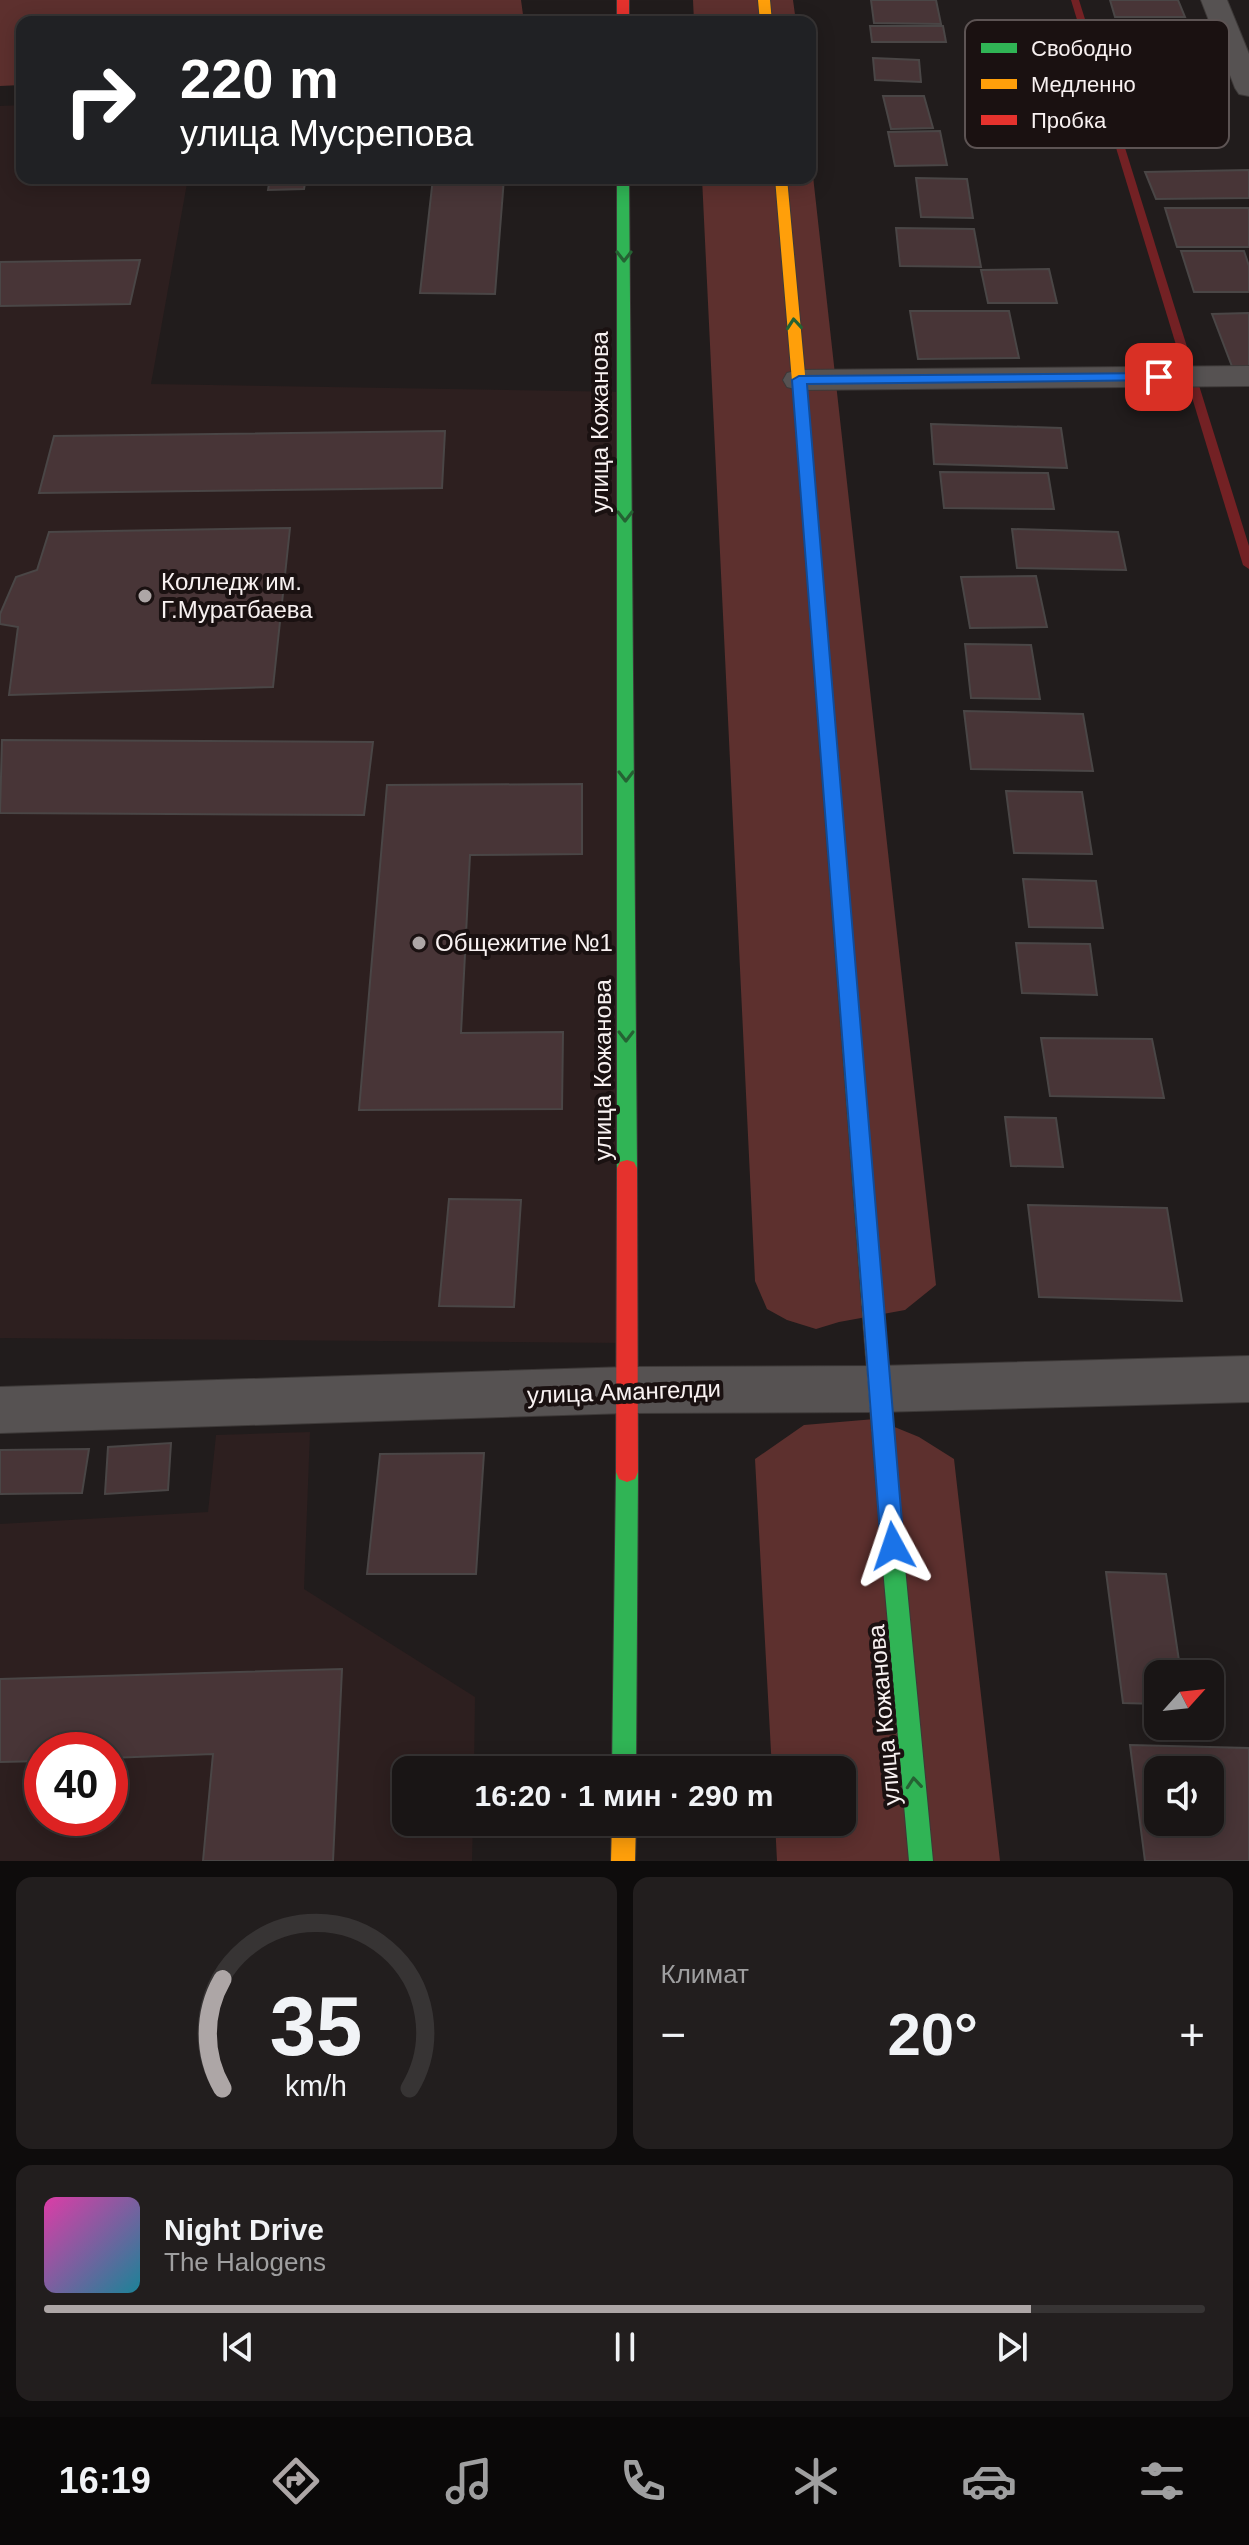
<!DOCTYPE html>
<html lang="ru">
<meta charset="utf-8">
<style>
:root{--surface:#191515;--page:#221e1e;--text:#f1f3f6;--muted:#9f9fa0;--line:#373434;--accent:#ada6a6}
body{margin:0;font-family:Arial,sans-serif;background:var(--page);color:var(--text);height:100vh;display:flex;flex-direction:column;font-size:30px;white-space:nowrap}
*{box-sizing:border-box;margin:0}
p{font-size:26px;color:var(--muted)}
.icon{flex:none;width:44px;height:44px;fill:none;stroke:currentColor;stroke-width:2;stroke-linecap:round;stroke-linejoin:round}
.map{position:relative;height:1861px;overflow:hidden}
.drawer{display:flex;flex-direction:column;gap:16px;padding:16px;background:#0e0c0c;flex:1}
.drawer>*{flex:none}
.top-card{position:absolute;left:16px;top:16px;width:800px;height:168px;border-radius:16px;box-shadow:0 4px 20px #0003,0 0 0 2px var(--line);background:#202124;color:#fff;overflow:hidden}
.needle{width:52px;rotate:63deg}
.tools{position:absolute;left:1144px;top:1660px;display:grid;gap:16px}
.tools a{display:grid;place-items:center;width:80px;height:80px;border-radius:16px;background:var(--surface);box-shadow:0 4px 20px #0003,0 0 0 2px var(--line);font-size:40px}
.speed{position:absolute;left:24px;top:1732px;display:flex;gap:16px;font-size:40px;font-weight:700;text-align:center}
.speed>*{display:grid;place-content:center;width:104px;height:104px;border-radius:50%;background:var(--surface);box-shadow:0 4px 20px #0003,0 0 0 2px var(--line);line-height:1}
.speed .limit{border:12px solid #d22;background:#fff;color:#111}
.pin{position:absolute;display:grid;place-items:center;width:68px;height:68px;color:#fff;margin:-34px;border-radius:16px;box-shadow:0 4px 12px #0006}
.me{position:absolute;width:88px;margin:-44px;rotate:355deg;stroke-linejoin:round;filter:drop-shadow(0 0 6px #0008)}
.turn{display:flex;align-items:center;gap:28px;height:168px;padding:0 32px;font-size:36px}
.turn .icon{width:104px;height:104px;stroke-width:2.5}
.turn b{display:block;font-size:56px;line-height:68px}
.big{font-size:60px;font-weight:700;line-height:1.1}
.drawer .card{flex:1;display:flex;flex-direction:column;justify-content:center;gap:12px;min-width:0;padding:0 28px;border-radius:16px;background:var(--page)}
.drawer .dial{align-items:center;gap:0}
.dial svg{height:208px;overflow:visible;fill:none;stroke:var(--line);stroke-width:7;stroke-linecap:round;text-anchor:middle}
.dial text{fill:var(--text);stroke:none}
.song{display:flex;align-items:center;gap:24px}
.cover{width:96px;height:96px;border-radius:12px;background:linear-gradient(135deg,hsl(320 70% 55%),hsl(190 70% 35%))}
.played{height:8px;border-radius:4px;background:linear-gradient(90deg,var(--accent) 85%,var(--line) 85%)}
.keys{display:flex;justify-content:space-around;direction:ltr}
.heat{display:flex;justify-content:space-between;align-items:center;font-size:44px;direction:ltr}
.drawer .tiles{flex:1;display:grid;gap:16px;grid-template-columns:1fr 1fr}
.card:last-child{grid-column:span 2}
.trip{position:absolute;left:392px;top:1756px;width:464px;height:80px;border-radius:16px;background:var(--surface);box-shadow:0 4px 20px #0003,0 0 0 2px var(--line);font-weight:700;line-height:80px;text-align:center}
.tab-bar{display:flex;height:128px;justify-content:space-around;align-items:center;background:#0a0808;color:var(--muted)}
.tab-bar .icon{width:56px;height:56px}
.tab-bar .on{color:var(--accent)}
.tab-bar b{font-size:36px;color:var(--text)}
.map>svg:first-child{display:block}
.built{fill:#2d1f1f;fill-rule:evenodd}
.green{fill:#5d302e}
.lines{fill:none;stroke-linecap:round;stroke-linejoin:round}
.stream{fill:#732124;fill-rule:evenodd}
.building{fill:#483537;stroke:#4a4646;stroke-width:2;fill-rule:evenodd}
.street-casing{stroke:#3d3938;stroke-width:2}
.fast-casing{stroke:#3d3938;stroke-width:2}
.slow-casing{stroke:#3d3938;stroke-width:2}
.jam-casing{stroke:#3d3938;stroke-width:2}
.street{fill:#565252;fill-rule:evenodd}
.fast{fill:#30b455;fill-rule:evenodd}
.slow{fill:#ff9f0a;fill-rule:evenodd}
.jam{fill:#e5322d;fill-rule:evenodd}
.oneway{stroke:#256233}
.route{fill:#1a73e8;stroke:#114b97;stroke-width:2}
.poi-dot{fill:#ada6a6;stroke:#1a1111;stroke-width:3}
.labels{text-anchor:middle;stroke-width:8;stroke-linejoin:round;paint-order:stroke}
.street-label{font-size:24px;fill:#f8f1f1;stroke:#1a1111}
.poi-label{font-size:24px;fill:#f8f1f1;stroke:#1a1111;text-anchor:start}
.key{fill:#1a1111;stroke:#5d5454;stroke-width:2}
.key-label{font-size:22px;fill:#f8f1f1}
</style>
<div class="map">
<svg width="1249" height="1861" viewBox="0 0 1249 1861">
<rect width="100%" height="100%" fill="#211c1c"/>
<!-- built -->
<path class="built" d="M22,105V178H188L151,384L627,392L625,1343L0,1338V106Z
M310,1432L304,1589L475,1697L474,1770H406V1822H473L472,1861H0V1524L208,1512L216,1435ZM42,1750H110V1818H42Z"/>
<!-- green -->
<path class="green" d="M0,0H521L524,22H22V85L0,86Z
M693,0H793L796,22H694Z
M810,149L936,1285L905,1310L839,1322L816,1329L787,1320L767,1309L755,1281L702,178H810Z
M875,1419L919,1437L954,1459L1000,1861H777L775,1822H842V1770H772L755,1459L804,1425Z"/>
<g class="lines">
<!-- stream -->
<path class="stream" d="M1071,0H1079L1249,546V569L1243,565Z"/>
</g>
<!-- building -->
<path class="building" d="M871,0H936L941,24L874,23Z
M1110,0H1178L1185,17H1115Z
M870,26H943L946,42H872Z
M873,58L919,60L921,82L875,80Z
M883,96H924L933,128L891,129Z
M940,131L947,165L895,166L888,132Z
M1249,170V198L1156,199L1145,172Z
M270,178H306L304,189L268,190Z
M433,178H504L495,294L420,293Z
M916,178L967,179L973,218L921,217Z
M1165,208H1249V247H1177Z
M896,228L974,229L981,267L900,266Z
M1181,251H1244L1249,266V292H1194Z
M140,260L130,304L0,306V262Z
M1049,269L1057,303H988L981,270Z
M910,311H1009L1019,358L918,359Z
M1249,313V369H1233L1212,314Z
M931,424L1061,428L1067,468L934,464Z
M445,431L442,488L39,493L54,436Z
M940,472L1048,473L1054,509L944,508Z
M290,528L273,687L9,695L18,627L0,624V614L16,577L37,570L49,532Z
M1012,529L1118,532L1126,570L1017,568Z
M1036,576L1047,627L970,628L961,577Z
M965,644L1031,645L1040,699L971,698Z
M964,711L1083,714L1093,771L971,769Z
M2,740L373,742L364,815L0,813Z
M582,784V854L470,855L461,1033L563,1032L562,1109L359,1110L387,785Z
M1006,791L1082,792L1092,854L1014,853Z
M1023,879L1096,881L1103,928L1029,927Z
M1016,943L1090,944L1097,995L1022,993Z
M1041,1038L1152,1039L1164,1098L1050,1096Z
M1005,1117L1056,1118L1063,1167L1011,1166Z
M449,1199L521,1200L514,1307L439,1306Z
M1028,1205L1167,1208L1182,1301L1039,1297Z
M171,1443L168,1490L105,1494L108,1447Z
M89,1449L82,1493L0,1494V1450Z
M484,1453L476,1574H367L380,1454Z
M1106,1572L1166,1574L1181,1674H1158V1704L1123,1703Z
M342,1669L333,1861H203L213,1754L110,1758V1750H42V1761L0,1762V1679Z
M1130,1745L1249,1748V1861H1145ZM1158,1770H1210V1822H1158Z"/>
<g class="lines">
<!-- street casing -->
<g class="street-casing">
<path id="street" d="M1201,0H1227L1249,54V96L1239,94L1235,88Z
M1249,366V386L799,390L787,387L783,380L787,373L799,370Z
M1249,1356V1402L878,1412L628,1413L0,1433V1387L628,1367L878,1366Z"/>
</g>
<!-- fast casing -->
<g class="fast-casing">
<path id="fast" d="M617,178H629L637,1168L634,1174L627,1176L620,1174L617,1168Z
M803,425L810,429L881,1294L878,1301L871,1303L864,1301L861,1294L796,429Z
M627,1462L635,1465L638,1472L636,1770H612L616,1472L619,1465Z
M892,1535L900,1538L903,1546L933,1861H909L881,1546L884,1538Z"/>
</g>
<!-- slow casing -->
<g class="slow-casing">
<path id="slow" d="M758,0H770L772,22H760Z
M775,178H787L810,429L803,433L796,429Z
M871,1285L878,1287L881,1294L903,1546L900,1554L892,1557L884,1554L881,1546L861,1294L864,1287Z
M612,1822H636L635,1861H611Z"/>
</g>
<!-- jam casing -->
<g class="jam-casing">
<path id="jam" d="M617,0H629V22H617Z
M627,1160L634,1162L637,1168L638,1472L635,1479L627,1482L619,1479L616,1472L617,1168L620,1162Z"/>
</g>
<!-- street -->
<use href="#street" class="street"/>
<!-- fast -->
<use href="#fast" class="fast"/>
<!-- slow -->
<use href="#slow" class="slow"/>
<!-- jam -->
<use href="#jam" class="jam"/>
</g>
<!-- one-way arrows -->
<defs><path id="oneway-chevron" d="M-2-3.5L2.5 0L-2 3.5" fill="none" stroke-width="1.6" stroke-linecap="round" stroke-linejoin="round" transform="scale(2)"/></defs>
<g class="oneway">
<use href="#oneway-chevron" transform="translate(624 256) rotate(90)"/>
<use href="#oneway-chevron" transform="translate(794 324) rotate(-95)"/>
<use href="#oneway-chevron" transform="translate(625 516) rotate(90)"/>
<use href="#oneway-chevron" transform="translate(626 776) rotate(90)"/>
<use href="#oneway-chevron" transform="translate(626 1036) rotate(90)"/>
<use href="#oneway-chevron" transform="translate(914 1783) rotate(-95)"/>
</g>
<!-- route -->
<path class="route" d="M1159,373L1164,374V380L807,384L904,1546L901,1554L893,1557L885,1554L881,1546L792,380L799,376Z"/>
<!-- markers -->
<g class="poi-dot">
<circle cx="145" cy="596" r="8"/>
<circle cx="419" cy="943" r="8"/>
</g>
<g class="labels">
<!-- street labels -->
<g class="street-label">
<text transform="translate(600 422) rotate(-90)" y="8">улица Кожанова</text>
<text transform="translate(603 1070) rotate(-90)" y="8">улица Кожанова</text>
<text transform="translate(624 1392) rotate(-2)" y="8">улица Амангелди</text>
<text transform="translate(884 1715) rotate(-95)" y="8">улица Кожанова</text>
</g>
<!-- poi labels -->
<g class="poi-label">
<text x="161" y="590">Колледж им.<tspan x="161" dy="28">Г.Муратбаева</tspan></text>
<text x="435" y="951">Общежитие №1</text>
</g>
</g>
<!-- legend -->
<rect x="965" y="20" width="264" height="128" rx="12" class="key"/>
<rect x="981" y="43" width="36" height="10" fill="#30b455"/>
<rect x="981" y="79" width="36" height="10" fill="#ff9f0a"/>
<rect x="981" y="115" width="36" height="10" fill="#e5322d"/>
<g class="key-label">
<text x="1031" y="56">Свободно</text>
<text x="1031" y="92">Медленно</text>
<text x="1031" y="128">Пробка</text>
</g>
</svg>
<div class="tools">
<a><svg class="needle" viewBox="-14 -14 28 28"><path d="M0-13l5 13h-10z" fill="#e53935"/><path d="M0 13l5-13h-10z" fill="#9f9fa0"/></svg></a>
<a><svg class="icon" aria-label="sound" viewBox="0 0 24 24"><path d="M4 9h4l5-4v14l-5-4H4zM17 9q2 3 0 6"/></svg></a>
</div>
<div class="speed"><div class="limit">40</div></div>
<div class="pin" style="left:1159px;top:377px;background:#d93025"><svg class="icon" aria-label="arrive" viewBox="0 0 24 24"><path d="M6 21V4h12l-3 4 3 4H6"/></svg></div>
<svg class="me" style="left:893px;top:1546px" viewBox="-20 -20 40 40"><path d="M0-17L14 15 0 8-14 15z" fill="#1a73e8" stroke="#fff" stroke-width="4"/></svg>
<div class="trip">16:20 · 1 мин · 290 m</div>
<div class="top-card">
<div class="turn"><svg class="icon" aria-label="right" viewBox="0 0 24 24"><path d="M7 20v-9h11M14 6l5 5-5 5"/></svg><div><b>220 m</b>улица Мусрепова</div></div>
</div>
</div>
<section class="drawer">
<div class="tiles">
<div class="card dial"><svg viewBox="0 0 100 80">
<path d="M14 69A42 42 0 1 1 86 69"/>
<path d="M14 69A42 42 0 0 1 14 27" stroke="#ada6a6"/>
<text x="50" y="56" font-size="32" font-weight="700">35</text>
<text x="50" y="72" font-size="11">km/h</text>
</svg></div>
<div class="card"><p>Климат</p>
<div class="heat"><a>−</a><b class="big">20°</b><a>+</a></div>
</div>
<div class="card">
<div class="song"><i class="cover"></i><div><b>Night Drive</b><p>The Halogens</p></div></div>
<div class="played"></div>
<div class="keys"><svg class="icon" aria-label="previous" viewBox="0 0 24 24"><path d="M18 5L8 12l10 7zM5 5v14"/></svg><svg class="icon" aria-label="pause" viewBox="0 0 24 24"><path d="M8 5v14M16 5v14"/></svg><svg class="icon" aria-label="next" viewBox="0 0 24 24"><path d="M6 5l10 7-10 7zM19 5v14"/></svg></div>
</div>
</div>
</section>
<nav class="tab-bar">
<b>16:19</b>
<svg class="icon on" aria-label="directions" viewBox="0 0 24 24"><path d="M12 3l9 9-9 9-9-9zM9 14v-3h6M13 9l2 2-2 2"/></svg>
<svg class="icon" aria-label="music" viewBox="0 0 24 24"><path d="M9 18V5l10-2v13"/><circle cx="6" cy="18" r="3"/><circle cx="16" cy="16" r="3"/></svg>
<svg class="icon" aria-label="phone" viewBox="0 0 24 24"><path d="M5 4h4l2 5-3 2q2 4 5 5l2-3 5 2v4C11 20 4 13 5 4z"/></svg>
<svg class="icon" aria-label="climate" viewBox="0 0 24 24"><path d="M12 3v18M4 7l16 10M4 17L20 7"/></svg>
<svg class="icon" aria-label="car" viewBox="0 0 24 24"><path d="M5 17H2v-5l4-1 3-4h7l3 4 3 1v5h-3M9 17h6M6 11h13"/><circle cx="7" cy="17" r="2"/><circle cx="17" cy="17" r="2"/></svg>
<svg class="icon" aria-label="filters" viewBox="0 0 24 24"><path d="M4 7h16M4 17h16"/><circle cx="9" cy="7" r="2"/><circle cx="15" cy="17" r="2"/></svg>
</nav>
